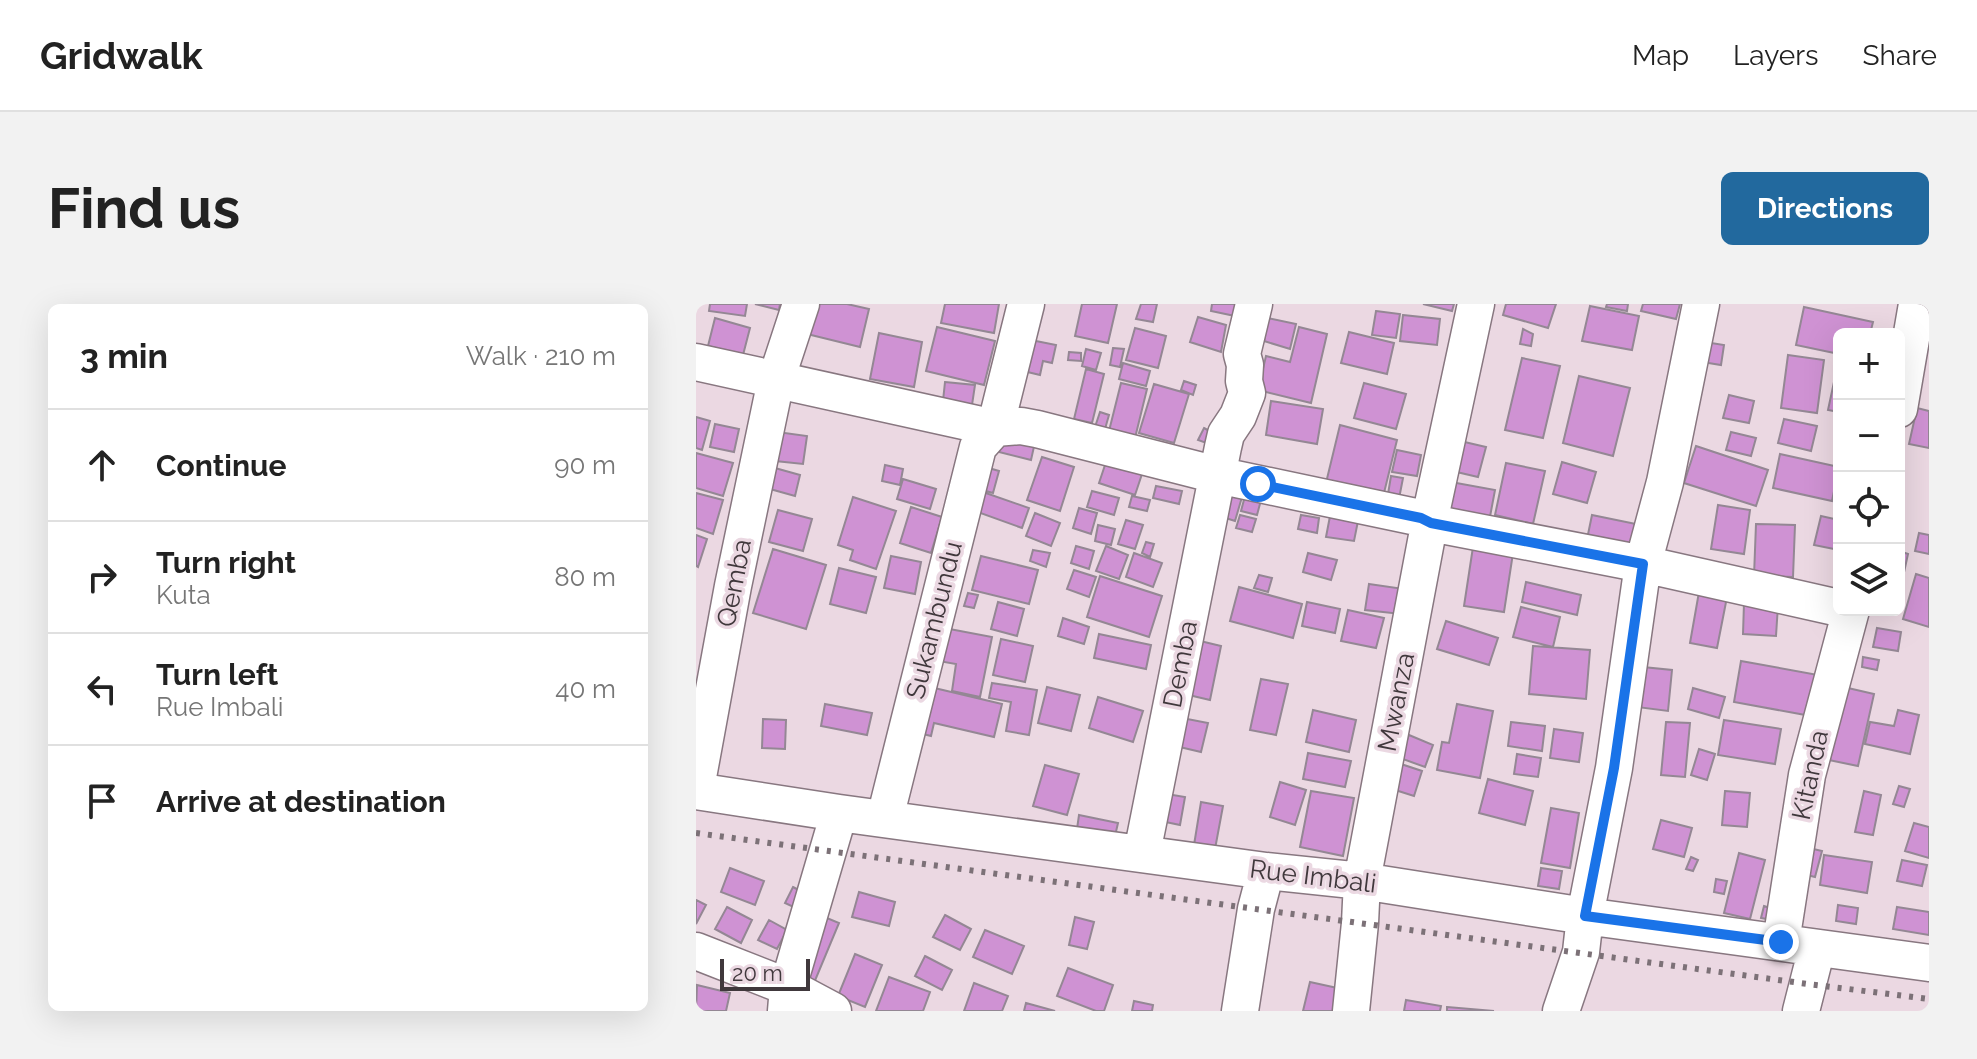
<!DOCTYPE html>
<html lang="en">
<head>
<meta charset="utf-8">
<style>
	:root { --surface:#fff; --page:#f2f2f2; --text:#222; --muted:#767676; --line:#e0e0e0; --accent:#22699e }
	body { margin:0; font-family:Raleway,sans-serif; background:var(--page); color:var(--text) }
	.controls { position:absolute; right:24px; top:24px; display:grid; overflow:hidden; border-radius:12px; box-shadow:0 8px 32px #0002 }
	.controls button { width:72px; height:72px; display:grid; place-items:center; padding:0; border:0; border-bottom:2px solid var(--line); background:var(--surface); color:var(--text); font:40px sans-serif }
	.scale { position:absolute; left:24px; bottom:20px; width:90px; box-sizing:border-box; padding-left:8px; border:4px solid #40383c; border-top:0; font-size:22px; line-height:28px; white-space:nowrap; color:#40383c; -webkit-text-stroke:6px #ebd8e2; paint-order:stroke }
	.stop { position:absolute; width:24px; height:24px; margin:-18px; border:6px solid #1a73e8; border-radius:50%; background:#fff }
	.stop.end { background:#1a73e8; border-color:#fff; box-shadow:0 2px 8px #0008 }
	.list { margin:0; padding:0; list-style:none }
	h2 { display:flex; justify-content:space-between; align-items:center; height:104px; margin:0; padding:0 32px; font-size:34px }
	h2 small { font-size:26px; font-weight:400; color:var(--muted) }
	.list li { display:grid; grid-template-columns:52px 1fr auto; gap:24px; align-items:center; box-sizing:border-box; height:112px; padding:0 32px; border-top:2px solid var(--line) }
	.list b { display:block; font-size:30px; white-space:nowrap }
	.list p { margin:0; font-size:26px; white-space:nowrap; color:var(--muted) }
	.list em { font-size:26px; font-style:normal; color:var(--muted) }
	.icon { flex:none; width:44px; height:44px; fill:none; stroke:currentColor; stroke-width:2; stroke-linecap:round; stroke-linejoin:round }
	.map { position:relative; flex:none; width:1233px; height:707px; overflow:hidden; border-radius:12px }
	header { display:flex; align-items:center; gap:48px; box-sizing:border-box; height:112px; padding:0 40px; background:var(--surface); border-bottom:2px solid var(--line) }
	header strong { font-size:38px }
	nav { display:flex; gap:44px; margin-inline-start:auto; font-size:28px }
	.intro { display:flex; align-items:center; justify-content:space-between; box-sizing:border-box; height:192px; padding:0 48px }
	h1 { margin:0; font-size:56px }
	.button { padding:20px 36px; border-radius:12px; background:var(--accent); color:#fff; font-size:28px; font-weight:700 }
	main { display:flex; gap:48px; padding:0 48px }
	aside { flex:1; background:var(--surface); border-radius:12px; box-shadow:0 8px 32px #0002 }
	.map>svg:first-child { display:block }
</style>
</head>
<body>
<header>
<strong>Gridwalk</strong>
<nav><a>Map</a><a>Layers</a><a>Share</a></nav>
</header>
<div class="intro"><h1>Find us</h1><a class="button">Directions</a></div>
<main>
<aside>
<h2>3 min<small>Walk · 210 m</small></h2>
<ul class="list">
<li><svg class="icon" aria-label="ahead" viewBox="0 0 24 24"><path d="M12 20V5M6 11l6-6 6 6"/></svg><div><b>Continue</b></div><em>90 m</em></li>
<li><svg class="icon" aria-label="right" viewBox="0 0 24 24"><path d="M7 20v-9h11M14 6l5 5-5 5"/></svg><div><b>Turn right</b><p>Kuta</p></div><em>80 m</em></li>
<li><svg class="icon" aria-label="left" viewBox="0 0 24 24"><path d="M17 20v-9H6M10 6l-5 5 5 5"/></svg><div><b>Turn left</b><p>Rue Imbali</p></div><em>40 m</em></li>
<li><svg class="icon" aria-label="arrive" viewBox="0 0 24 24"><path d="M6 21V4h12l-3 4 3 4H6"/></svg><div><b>Arrive at destination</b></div></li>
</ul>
</aside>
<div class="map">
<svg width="1233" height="707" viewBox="0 0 1233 707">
	<rect width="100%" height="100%" fill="#ebd8e2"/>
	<path fill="#cf92d3" stroke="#948794" stroke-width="2" d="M14,0H51L49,12L13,7Z
		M59,0H84L83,6Z
		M118,0H151L173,5L164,43L111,30Z
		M249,0H303L298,29L245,19Z
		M386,0H421L412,39L379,32Z
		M445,0H461L457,18L440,15Z
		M516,0H542L539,12L515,7Z
		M727,0H758L756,7Z
		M810,0H860L852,24L807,11Z
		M911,0H932L931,7L910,3Z
		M947,0H984L980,15L945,7Z
		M894,2L943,12L936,46L886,37Z
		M1108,3L1177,18L1174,30H1143V50L1100,41Z
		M680,7L704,10L700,34L676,31Z
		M707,11L744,15L741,41L704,37Z
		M502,13L530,21L525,48L494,38Z
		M19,14L54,24L47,51L12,42Z
		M572,14L600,20L594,45L568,37Z
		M241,23L299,37L288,81L230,67Z
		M603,23L631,30L615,99L562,86L570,52L594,58Z
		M439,24L470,32L462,64L430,56Z
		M827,25L837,30L835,42L824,40Z
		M653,28L698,39L691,70L645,59Z
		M183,29L226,38L218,83L174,75Z
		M330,35L360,41L356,59L347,57L344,71L323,66Z
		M1009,38L1028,41L1025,61L1006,58Z
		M417,44L428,45L424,63L414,61Z
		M390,45L405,49L400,66L386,62Z
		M373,48L385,49V57L372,56Z
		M1092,51L1128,56L1121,109L1085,104Z
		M826,54L864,62L847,134L809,126Z
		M427,59L454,67L450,82L423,75Z
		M1141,64H1143V108L1132,106Z
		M390,65L408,70L396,119L378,115Z
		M883,72L934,84L917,152L867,139Z
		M488,77L500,81L497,91L485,86Z
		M249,78L279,81L276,101L247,97Z
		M425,79L451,85L438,138L412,131Z
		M668,79L710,90L700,125L658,114Z
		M458,80L493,90L478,139L443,129Z
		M1033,91L1058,97L1053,119L1027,114Z
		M575,97L627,105L621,140L570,131Z
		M1221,104L1233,107V144L1213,140Z
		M404,108L413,111L407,132L397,129Z
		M0,113L14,117L6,146L0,144Z
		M1088,115L1121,122L1115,147L1082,139Z
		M19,120L43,125L38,148L14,143Z
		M644,121L701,136L686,197L629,183Z
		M508,124L519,130L516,141L502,136Z
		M74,127L111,132L107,160L70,156Z
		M299,128L339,138L335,156L295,146Z
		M1035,128L1060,134L1055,152L1030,146Z
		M760,136L790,143L782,173L752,166Z
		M1000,142L1072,166L1060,202L988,179Z
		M701,146L725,151L721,172L696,168Z
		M0,149L37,159L27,192L0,184Z
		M1084,150L1143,163L1136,197L1077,184Z
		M412,152L448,164L439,191L403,179Z
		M346,153L378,163L364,207L331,196Z
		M866,158L900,168L891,199L857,190Z
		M810,159L849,167L837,220L799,211Z
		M189,161L207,165L204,181L186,177Z
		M286,162L303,167L297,189L279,184Z
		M79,164L104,171L99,192L74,185Z
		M695,172L707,174L701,205L690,202Z
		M207,175L240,185L234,205L201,195Z
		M744,176L799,186L793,218L738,207Z
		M460,182L486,187L483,200L457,194Z
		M284,187L333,204L326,224L276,206Z
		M396,187L423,194L418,211L391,203Z
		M524,187L546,193L539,217L517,210Z
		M0,189L27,196L17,230L0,224Z
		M436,192L454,196L451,207L433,203Z
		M549,192L565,196L561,211L545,207Z
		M157,193L200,207L180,265L154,256L157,246L142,241Z
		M1022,201L1054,206L1048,250L1015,245Z
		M215,203L246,213L235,249L204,239Z
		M383,204L401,209L395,230L377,224Z
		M82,206L116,215L107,247L73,238Z
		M635,207L663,212L658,237L630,233Z
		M339,209L364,219L355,242L330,232Z
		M544,211L560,215L556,228L540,224Z
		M605,211L623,214L621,229L602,225Z
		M896,211L940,220L934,253L889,245Z
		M1125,212L1143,216V246L1118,241Z
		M430,216L447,221L439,245L422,240Z
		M1060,220L1099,221L1097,273L1058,272Z
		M402,221L419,225L415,241L399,237Z
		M1223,229L1233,231V250L1219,247Z
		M0,231L11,235L2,263L0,262Z
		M450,238L458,240L454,253L446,249Z
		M380,242L398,247L393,265L375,259Z
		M410,242L432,251L423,275L400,267Z
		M777,243L817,249L808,308L768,302Z
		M77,245L130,261L110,325L57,309Z
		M337,246L354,249L350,263L334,257Z
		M1203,247L1212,250L1207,273L1203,272Z
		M438,249L466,259L457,283L430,273Z
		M612,249L641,256L635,276L607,268Z
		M195,252L225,258L219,290L188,284Z
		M285,252L342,266L333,300L276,286Z
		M143,264L180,273L170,309L134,300Z
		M378,266L400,273L393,293L371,285Z
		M1220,270L1233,274V323L1207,315Z
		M563,271L576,274L572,288L558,284Z
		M404,272L466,292L453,333L391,313Z
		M830,278L885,291L881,311L826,298Z
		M673,280L708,285L705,310L669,306Z
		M543,283L606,300L597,334L534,317Z
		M1003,288L1031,293L1021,344L994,339Z
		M272,289L282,291L278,304L268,302Z
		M302,298L328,305L321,332L295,325Z
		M611,298L644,305L639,329L606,322Z
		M1048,299L1082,301L1080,332L1047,330Z
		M825,303L864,313L857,343L817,333Z
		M652,306L688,314L680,344L645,337Z
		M367,314L393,323L388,340L362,332Z
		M750,317L802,334L793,361L741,345Z
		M243,323L296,333L284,393L256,387L260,360L237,356Z
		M1181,324L1205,328L1202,347L1177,343Z
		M403,330L455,341L450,365L398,354Z
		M305,335L337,342L329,378L297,371Z
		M496,335L525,342L514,396L484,389Z
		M837,342L894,346L890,395L833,390Z
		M1167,353L1183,356L1181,366L1166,363Z
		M1045,357L1122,371L1115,412L1038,398Z
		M937,362L976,366L972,407L933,402Z
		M565,375L592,380L580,431L554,426Z
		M296,379L341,386L333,431L310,427L315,398L293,394Z
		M1139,381L1178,390L1162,462L1123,454Z
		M230,382L306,400L298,433L238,419L235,432L219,428Z
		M351,383L384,391L375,427L342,419Z
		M997,384L1029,393L1023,414L992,405Z
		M402,393L447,407L437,438L393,424Z
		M129,400L176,409L171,431L125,422Z
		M761,400L797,407L784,474L741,466L746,438L753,439Z
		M617,406L660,416L653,448L610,438Z
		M1202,406L1223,411L1214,450L1169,440L1174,418L1198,422Z
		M481,413L512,419L505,448L475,441Z
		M67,415L90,416L89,445L66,444Z
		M1028,416L1085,425L1079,460L1022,451Z
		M815,418L849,422L846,447L812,442Z
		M970,418L994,419L989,473L965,471Z
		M858,425L887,429L883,458L854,454Z
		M713,431L737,441L729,463L704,454Z
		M1003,445L1019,450L1011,476L995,471Z
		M612,449L655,457L649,483L607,475Z
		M821,450L845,454L842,473L818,470Z
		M702,459L726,467L718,492L693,484Z
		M349,461L383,470L371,511L337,502Z
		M792,475L837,487L829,521L783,509Z
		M584,478L610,486L599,521L574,513Z
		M1203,482L1214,485L1208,503L1197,500Z
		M615,487L658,494L647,552L604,543Z
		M1029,487L1054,489L1051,523L1026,521Z
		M1168,487L1185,491L1177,531L1159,528Z
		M465,489L489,493L484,521L460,516Z
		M505,498L527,502L519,545L498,541Z
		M855,504L883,509L874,564L845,559Z
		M383,511L422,519L419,532L381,525Z
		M965,516L996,524L988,553L957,545Z
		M1218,519L1233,523V554L1209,547Z
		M1113,544L1126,547L1119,573L1107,570Z
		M1043,549L1069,556L1054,615L1028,609Z
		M1128,551L1176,558L1171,589L1124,581Z
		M995,553L1002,556L997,567L990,565Z
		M1206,556L1231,561L1226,582L1201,577Z
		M34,564L68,577L59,601L25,588Z
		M845,564L866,567L863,585L842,582Z
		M1020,575L1031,577L1028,590L1018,588Z
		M97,583L112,591L104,606L89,599Z
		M163,588L199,598L193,622L156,613Z
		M0,596L10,601L0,620Z
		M1142,601L1162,604L1160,620L1140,617Z
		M1068,602L1074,604L1071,615L1065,614Z
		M31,603L56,616L45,639L19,625Z
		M1201,603L1233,608V631L1197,625Z
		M249,611L275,625L264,646L237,633Z
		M126,612L143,619L118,679L101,673Z
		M379,613L398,618L391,645L373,641Z
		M73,616L91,626L81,645L62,636Z
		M289,626L328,642L316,670L277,653Z
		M159,650L186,661L169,703L142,692Z
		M229,652L256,666L246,686L219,672Z
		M372,664L417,681L408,707H400L361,692Z
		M193,673L234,688L227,707H180Z
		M614,678L646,685L641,707H607Z
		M278,679L312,692L306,707H268Z
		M1,681L34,689L30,707H0Z
		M710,696L745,702L744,707H708Z
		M438,697L457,701L456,707H436Z
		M330,699L359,707H328Z
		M751,703L798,707H751Z"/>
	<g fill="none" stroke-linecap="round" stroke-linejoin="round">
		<defs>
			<path id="minor" d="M0,58L299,124L325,122L341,125L521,171L725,214L735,219L947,260L1143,304
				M1203,105L1221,0
				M0,484L37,282L80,76L105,0
				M0,487L143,509L570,567L666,577L889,612L1233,659
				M189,514L282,143L299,124L330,0
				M446,549L527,143L530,130L542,112L551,89L548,77L549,61L546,50L558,0
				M1085,638L1111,471L1155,306
				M0,647L92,683L137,707
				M90,707L92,683L143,509
				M544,707L560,605L570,567
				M655,707L664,619L666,577L737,200L780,0
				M865,707L885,648L889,612L918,464L947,260L969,178L1005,0
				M1105,707L1121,644"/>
		</defs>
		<use href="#minor" stroke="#887780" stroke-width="39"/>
		<use href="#minor" stroke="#fff" stroke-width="36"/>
		<path stroke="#7c7177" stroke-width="6" stroke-dasharray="4 8" stroke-linecap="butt" d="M0,529L1112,680L1233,695"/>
	</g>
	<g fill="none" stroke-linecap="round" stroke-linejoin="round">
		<path stroke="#1a73e8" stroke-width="10" d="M562,180L725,214L735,219L947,260L918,464L889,612L1085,638"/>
	</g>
	<g text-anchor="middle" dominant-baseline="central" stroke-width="7" stroke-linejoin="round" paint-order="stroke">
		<g font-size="26" fill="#40383c" stroke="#ebd8e2">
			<text transform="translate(38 279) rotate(-79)">Qemba</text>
			<text transform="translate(238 316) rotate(-76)">Sukambundu</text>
			<text transform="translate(484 360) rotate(-79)">Demba</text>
			<text transform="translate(700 398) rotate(-79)">Mwanza</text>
			<text transform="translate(1114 471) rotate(-78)">Kitanda</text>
			<text transform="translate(617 572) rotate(7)">Rue Imbali</text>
		</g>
	</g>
</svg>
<div class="controls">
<button>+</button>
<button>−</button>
<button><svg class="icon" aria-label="locate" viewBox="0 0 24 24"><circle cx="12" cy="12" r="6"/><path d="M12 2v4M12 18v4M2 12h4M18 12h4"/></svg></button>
<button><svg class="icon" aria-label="layers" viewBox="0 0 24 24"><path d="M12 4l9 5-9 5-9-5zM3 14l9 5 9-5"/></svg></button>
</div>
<div class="scale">20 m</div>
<div class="stop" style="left:562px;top:180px"></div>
<div class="stop end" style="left:1085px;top:638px"></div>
</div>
</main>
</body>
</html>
